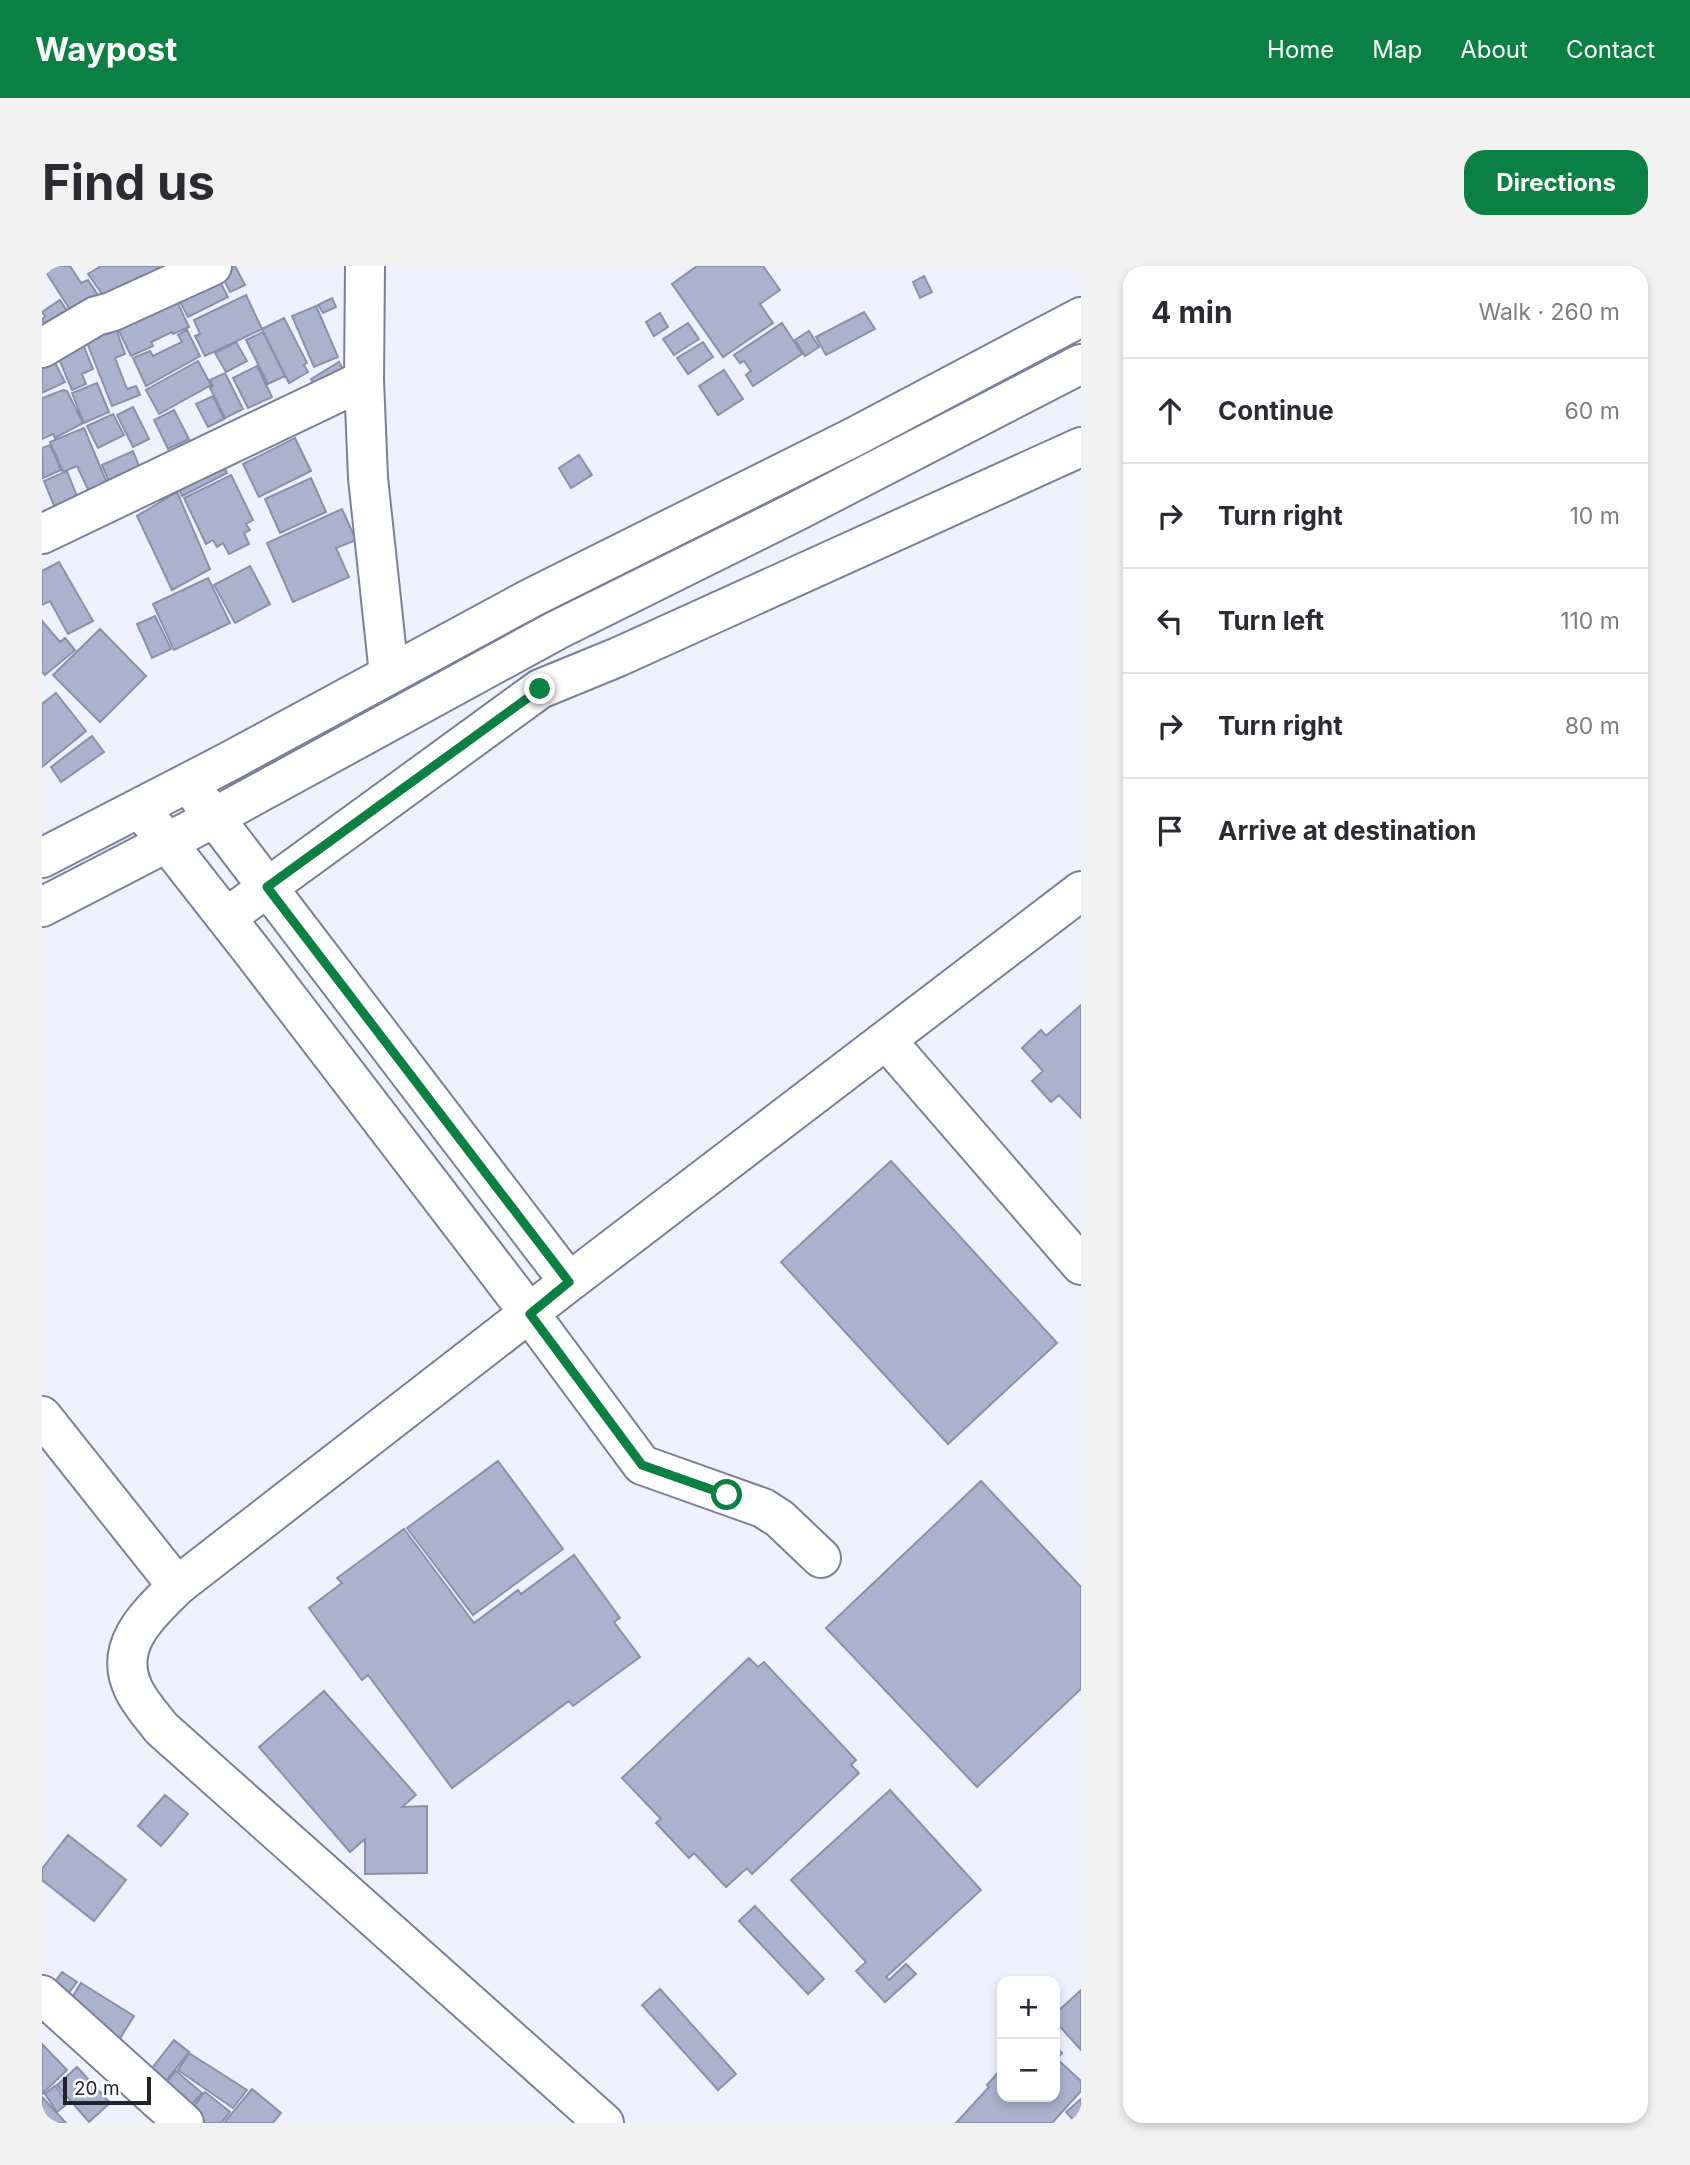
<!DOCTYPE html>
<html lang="en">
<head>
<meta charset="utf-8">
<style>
	:root { --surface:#fff; --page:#f2f2f3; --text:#2b2b33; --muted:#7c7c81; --line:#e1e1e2; --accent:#0b8043 }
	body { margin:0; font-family:Inter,sans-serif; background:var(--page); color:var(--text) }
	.controls { position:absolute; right:21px; bottom:21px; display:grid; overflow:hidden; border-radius:14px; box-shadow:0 4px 10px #0003 }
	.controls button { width:63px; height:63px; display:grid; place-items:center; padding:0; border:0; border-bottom:2px solid var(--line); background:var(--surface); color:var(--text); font:35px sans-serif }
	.scale { position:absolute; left:21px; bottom:18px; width:88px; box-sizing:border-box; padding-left:7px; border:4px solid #20222d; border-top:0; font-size:19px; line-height:24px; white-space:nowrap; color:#20222d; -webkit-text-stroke:5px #fff; paint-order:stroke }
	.stop { position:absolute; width:21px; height:21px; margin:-16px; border:5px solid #0b8043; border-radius:50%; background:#fff }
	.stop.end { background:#0b8043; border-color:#fff; box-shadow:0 2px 7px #0008 }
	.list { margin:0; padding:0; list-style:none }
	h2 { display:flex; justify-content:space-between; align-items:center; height:91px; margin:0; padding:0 28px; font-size:30px }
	h2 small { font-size:23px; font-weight:400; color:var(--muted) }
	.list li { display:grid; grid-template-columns:46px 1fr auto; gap:21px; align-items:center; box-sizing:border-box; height:105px; padding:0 28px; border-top:2px solid var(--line) }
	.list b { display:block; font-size:26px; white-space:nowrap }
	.list em { font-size:23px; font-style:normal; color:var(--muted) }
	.icon { flex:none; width:38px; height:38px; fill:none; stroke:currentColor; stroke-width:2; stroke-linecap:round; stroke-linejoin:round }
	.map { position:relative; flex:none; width:1039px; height:1857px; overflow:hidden; border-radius:21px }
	header { display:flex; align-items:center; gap:42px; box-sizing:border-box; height:98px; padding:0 35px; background:var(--accent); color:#fff }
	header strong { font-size:33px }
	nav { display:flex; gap:38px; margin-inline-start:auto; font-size:24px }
	.intro { display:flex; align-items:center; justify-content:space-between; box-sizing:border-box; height:168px; padding:0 42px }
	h1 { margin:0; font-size:49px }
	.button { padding:18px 32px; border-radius:21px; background:var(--accent); color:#fff; font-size:24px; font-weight:700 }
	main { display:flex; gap:42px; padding:0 42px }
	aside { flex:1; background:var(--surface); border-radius:21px; box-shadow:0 4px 10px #0003 }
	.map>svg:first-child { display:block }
</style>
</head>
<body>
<header>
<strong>Waypost</strong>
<nav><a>Home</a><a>Map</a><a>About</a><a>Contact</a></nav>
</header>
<div class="intro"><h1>Find us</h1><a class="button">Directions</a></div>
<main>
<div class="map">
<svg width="1039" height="1857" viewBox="0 0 1039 1857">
	<rect width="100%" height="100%" fill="#eff2fe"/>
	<path fill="#abb2ce" stroke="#8a90ab" stroke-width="2" d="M0,0H28L39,17L46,14L60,35L34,53Z
		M59,0H116L118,3L65,35L46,8Z
		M190,0H193L203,19L188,26L178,6Z
		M655,0H721L738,24L718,38L731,57L681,91L630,18Z
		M174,8L186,31L146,51L134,28Z
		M882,10L890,26L878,32L871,16Z
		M204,29L220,63L163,90L153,70L158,68L152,54Z
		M133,31L147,61L131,68L130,66L109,76L111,80L89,90L74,59Z
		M290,32L294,41L281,47L276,39Z
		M18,34L31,54L10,68L0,54L3,50L0,46Z
		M274,40L296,91L272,101L250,50Z
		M822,46L833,63L784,89L774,71Z
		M618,47L626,61L612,70L604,56Z
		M242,52L265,97L262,99L266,106L247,117L220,63Z
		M646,57L657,73L632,89L621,73Z
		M740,57L760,88L711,120L704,109L709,105L702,95L698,97L692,89Z
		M74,63L83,88L73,92L85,123L94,120L98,129L70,140L44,74Z
		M145,64L158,90L104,120L91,92L108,85L111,90L140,76L136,69Z
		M767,65L777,81L763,90L753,74Z
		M221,66L243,110L226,118L204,74Z
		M194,76L205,95L184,106L173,87Z
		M661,76L671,91L646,108L635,92Z
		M41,78L51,103L40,108L44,118L30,124L15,88Z
		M12,95L23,116L0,127V101Z
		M156,95L169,119L117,148L104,124Z
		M297,96L303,107L275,123L269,113Z
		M215,100L230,131L206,142L191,112Z
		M682,104L701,133L676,149L657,120Z
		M183,107L201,143L183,152L168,122L171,120L168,114Z
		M55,117L67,146L42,157L30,127Z
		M21,124L25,125L41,157L13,172L11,168L0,173V132Z
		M171,130L182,153L166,161L154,138Z
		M91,141L107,173L91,181L75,149Z
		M132,144L147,173L126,183L112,154Z
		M71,148L82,169L56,182L45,160Z
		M42,162L67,222L49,230L35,200L21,206L8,176Z
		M253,172L269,205L217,231L201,198Z
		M8,179L19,204L1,212L0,182Z
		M91,185L99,205L68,218L60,199Z
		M537,189L550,209L529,222L517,202Z
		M181,198L185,207L140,230L136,220Z
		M25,205L36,233L13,242L2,215Z
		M189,209L211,254L204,258L208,264L202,267L207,278L187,288L181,277L175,281L171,274L164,278L142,232Z
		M269,212L284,246L238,267L223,233Z
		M135,226L168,303L130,324L95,250Z
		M300,243L314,274L294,282L307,311L251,336L225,277Z
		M17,296L51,355L26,368L8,335L0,339V305Z
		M208,300L228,338L193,357L172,319Z
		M166,312L188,357L132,384L111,338Z
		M113,350L129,383L110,392L95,358Z
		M0,355L18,376L23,372L33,384L3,409L0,406Z
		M58,363L104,410L58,456L11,409Z
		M14,427L44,465L0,501V438Z
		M50,470L62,486L19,516L9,501Z
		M1039,739V852L1017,829L1009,836L990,815L1001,805L980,782L999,764L1004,770Z
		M849,895L1015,1077L906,1178L739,996Z
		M456,1195L521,1283L431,1349L365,1262Z
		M939,1215L1039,1321V1423L935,1521L784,1362Z
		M362,1263L432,1357L476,1324L479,1328L532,1289L578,1352L572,1356L598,1391L531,1440L527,1435L410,1522L326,1409L320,1414L267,1342L300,1317L295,1312Z
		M707,1392L716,1401L722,1396L814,1494L809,1499L817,1507L710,1608L705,1602L684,1621L652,1587L647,1592L614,1557L619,1553L580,1512Z
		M282,1425L374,1529L360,1541L385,1540V1607L323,1608V1573L308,1586L217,1481Z
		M848,1524L939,1624L844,1711L847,1714L864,1698L874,1708L843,1736L814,1705L824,1696L749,1614Z
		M123,1529L146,1548L119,1580L96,1560Z
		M26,1569L84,1614L52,1655L0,1614V1603Z
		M713,1640L782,1713L766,1728L697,1655Z
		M20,1706L35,1716L17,1740L3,1730Z
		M39,1717L92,1750L77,1774L26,1738Z
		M618,1723L694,1808L676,1824L600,1739Z
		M1039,1724V1784L1013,1755V1748Z
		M132,1774L147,1786L111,1831L95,1791L110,1802Z
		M0,1778L25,1804L0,1828Z
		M1013,1780L1020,1787L1015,1793L1039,1815V1825L1010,1857H914L947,1821L945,1819L960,1802V1831H1013Z
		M147,1787L205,1824L191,1842L136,1804Z
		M35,1801L68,1837L47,1856L15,1819Z
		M134,1805L160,1827L140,1850L114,1828Z
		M13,1820L26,1837L15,1846L3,1828Z
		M210,1823L239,1847L231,1857H182Z
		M163,1826L188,1846L179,1857H145L141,1854Z
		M0,1831L24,1857H0Z
		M1039,1833V1857H1034L1024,1846Z"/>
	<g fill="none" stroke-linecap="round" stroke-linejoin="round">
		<defs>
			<path id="minor" d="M323,0L322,114L326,212L347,408
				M0,82L54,50L69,46L170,0
				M0,268L322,114
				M146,517L527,1016
				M98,542L210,685L488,1048L600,1199L721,1242L738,1253L779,1292
				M185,651L498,423L576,391L1039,181
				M844,774L1039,999
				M0,1150L135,1320
				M0,1729L142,1857
				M562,1857L119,1462C110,1450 97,1436 91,1422C71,1379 107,1348 135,1320L527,1016L1039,625"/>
			<path id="highway" d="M0,592L186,496L489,332L812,171L1039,51
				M0,641L149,564L515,364L751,247L1039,98"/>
		</defs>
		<use href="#minor" stroke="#7a809a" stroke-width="42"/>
		<use href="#highway" stroke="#7a809a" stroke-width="42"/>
		<use href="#minor" stroke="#fff" stroke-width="38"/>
		<use href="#highway" stroke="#fff" stroke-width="38"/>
	</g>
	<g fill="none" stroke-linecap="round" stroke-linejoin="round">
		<path stroke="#0b8043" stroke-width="9" d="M498,423L225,621L527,1016L488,1048L600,1199L685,1229"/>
	</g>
</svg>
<div class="controls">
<button>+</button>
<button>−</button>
</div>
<div class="scale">20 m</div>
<div class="stop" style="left:685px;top:1229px"></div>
<div class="stop end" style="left:498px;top:423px"></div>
</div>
<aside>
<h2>4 min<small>Walk · 260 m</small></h2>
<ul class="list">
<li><svg class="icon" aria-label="ahead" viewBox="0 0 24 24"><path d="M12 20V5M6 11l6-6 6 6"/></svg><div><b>Continue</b></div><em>60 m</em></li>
<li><svg class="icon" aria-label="right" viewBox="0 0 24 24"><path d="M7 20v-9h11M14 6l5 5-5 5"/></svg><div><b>Turn right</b></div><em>10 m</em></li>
<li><svg class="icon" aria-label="left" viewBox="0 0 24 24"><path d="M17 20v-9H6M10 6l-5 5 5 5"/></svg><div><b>Turn left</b></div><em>110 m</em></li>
<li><svg class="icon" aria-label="right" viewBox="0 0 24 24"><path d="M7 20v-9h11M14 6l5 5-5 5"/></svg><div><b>Turn right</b></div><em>80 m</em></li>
<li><svg class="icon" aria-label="arrive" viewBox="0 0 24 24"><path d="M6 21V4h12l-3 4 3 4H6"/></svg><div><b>Arrive at destination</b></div></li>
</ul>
</aside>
</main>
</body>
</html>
